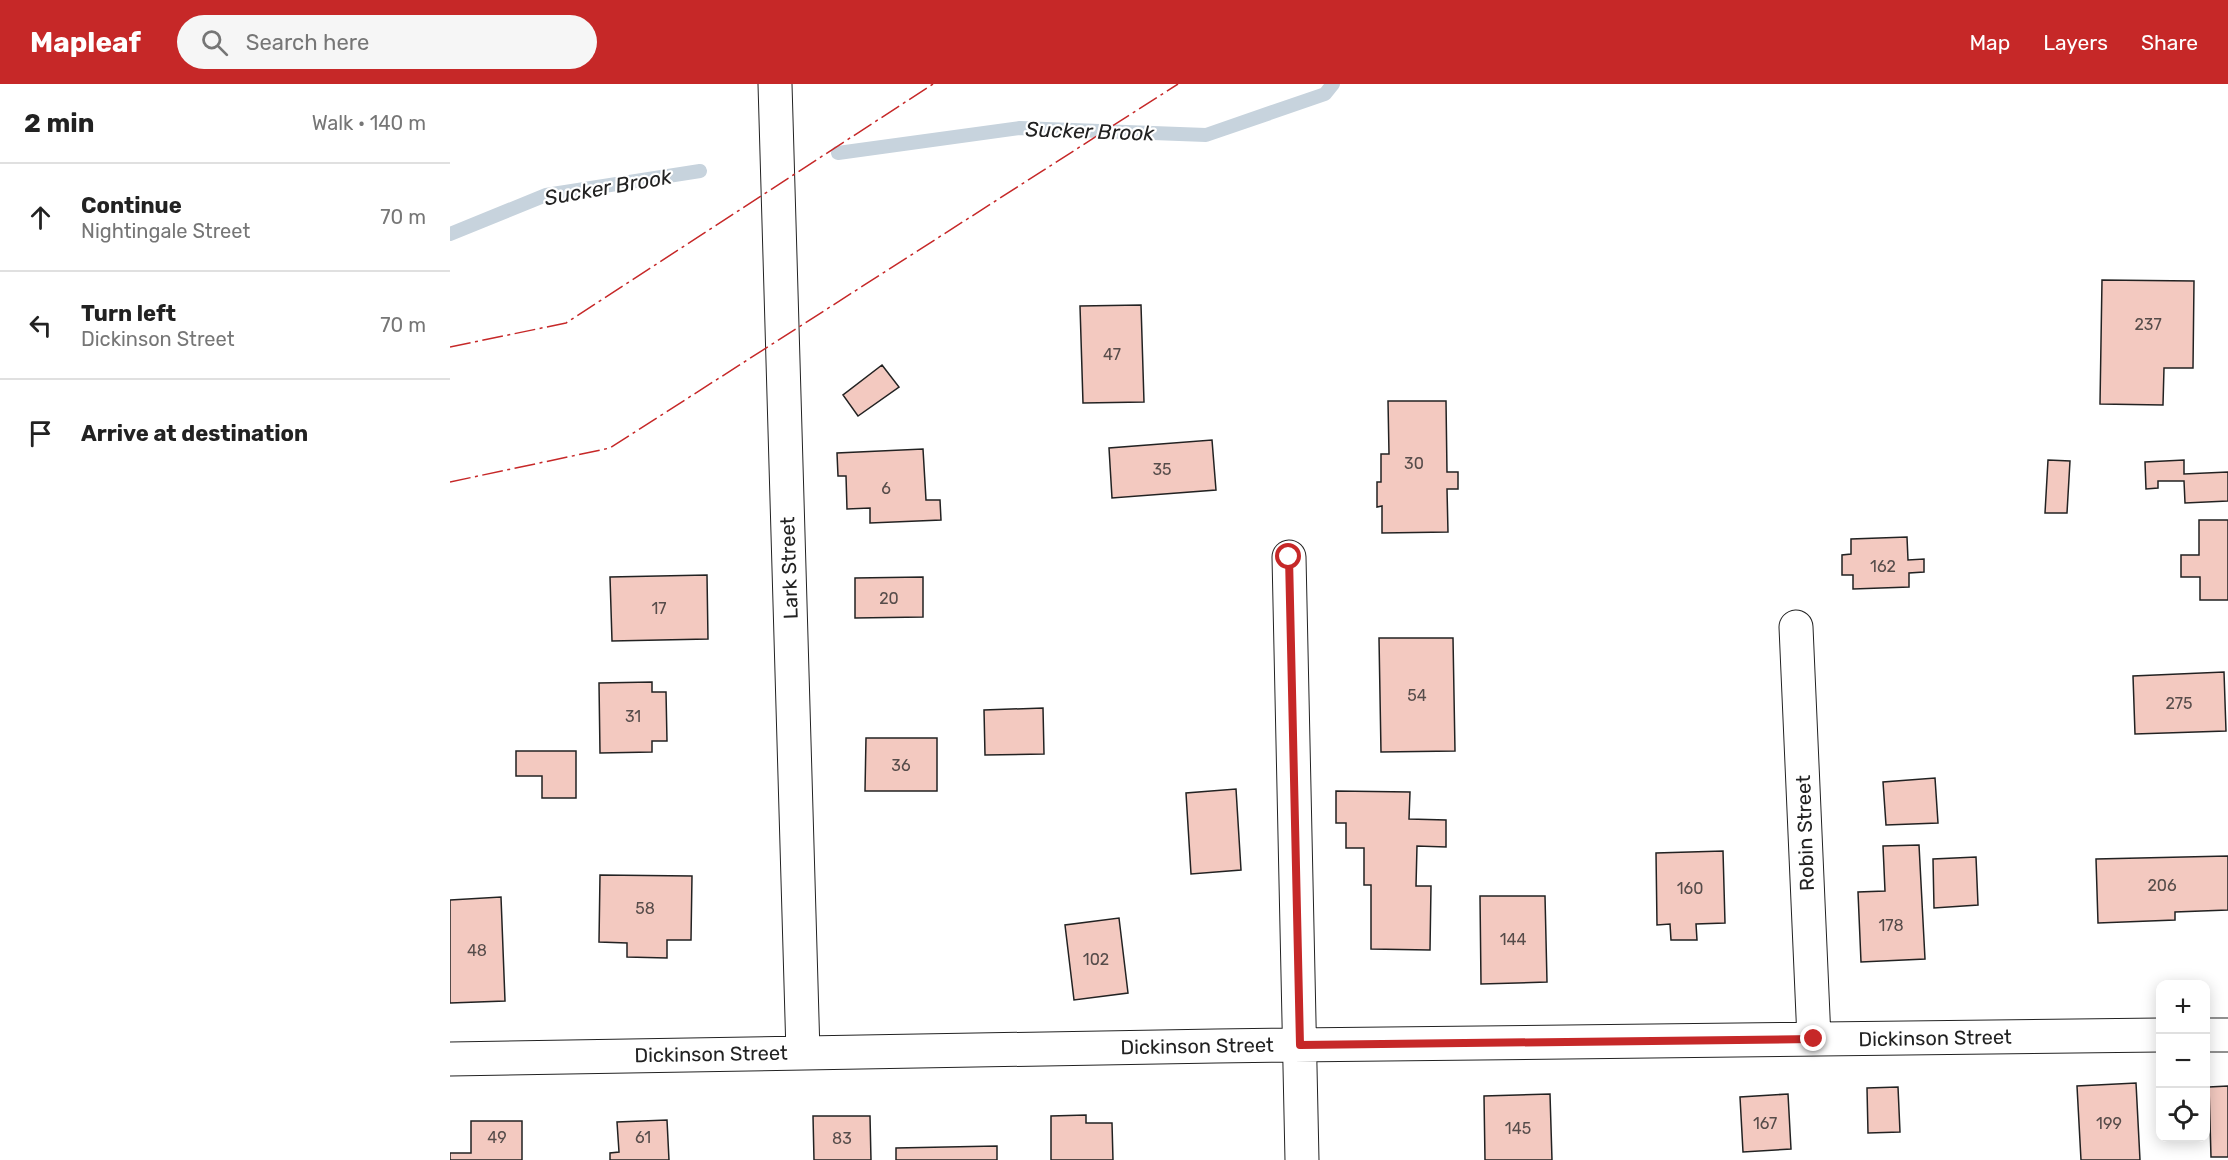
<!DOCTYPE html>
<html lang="en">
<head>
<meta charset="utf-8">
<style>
	:root { --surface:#fff; --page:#f6f6f6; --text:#222; --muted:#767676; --line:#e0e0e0; --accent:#c62828 }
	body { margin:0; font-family:Rubik,sans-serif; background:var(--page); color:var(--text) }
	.controls { position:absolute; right:18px; bottom:18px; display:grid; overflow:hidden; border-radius:12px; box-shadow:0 3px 15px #0003 }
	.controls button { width:54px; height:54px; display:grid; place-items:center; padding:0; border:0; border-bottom:2px solid var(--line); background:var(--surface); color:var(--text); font:30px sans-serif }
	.stop { position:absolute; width:18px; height:18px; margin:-14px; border:4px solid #c62828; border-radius:50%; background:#fff }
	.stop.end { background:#c62828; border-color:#fff; box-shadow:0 2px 6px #0008 }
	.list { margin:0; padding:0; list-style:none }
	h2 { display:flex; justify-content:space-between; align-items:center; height:78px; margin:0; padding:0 24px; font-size:26px }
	h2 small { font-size:20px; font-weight:400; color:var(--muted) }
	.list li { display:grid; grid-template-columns:39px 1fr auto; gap:18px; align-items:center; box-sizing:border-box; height:108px; padding:0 24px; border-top:2px solid var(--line) }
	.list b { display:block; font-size:22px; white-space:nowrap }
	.list p { margin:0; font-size:20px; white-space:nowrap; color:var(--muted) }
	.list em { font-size:20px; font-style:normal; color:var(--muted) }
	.icon { flex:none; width:33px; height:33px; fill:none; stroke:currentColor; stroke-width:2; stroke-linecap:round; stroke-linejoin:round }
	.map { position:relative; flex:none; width:1778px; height:1076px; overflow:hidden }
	header { display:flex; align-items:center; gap:36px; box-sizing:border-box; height:84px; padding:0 30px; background:var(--accent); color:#fff }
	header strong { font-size:28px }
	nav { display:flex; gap:33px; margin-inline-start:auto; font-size:21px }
	.search { width:420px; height:54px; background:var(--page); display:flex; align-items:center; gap:15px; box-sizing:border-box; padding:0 21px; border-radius:33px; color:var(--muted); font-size:22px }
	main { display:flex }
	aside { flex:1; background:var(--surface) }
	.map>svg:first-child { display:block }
</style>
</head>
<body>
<header>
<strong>Mapleaf</strong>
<div class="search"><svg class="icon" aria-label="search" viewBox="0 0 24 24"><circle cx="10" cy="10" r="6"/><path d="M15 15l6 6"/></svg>Search here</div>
<nav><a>Map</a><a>Layers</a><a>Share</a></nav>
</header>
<main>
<aside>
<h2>2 min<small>Walk · 140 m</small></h2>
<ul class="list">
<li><svg class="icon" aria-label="ahead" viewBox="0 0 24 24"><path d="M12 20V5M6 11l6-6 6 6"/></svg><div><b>Continue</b><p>Nightingale Street</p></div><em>70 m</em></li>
<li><svg class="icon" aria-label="left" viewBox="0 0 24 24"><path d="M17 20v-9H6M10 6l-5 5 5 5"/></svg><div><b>Turn left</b><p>Dickinson Street</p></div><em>70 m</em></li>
<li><svg class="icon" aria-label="arrive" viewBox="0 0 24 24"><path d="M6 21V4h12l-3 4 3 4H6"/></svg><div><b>Arrive at destination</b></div></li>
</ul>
</aside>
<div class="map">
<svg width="1778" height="1076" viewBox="0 0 1778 1076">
	<rect width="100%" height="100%" fill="#fff"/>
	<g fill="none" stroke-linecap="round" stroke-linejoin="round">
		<path stroke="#c7d3dd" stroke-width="14" d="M388,69L570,44L756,51L875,10L883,0
			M0,150L96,111L250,87"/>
	</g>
	<path fill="#f3c9c0" stroke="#222" stroke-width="1.5" d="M1652,196L1744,197L1743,284H1714L1713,321L1650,320Z
		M691,221L694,318L633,319L630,222Z
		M432,281L449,303L408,332L393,311Z
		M938,317H996L997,388H1008V405H997L998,448L932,449V422L927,423V398H931V370H939Z
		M762,356L766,406L662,414L659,364Z
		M473,365L476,416H490L491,436L420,439V424L397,425L396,392H388L387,369Z
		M1598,376L1620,377L1617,429H1595Z
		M1734,376V390L1778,388V417L1735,419L1734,397H1708V404L1696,405L1695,378Z
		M1749,436H1778V516H1750V493H1731V471H1749Z
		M1457,453L1458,476L1474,475V488L1459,489V503L1403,505V491H1392V471L1401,470V455Z
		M257,491L258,555L162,557L160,493Z
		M473,493V533L405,534V494Z
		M929,554H1003L1005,667L931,668Z
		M1774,588L1776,647L1685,650L1683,592Z
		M202,598V608H216L217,657H202V668L150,669L149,599Z
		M593,624L594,670L535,671L534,626Z
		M416,654H487V707H415Z
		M66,667H126V714H92V692H66Z
		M1485,694L1488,739L1436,741L1433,698Z
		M786,705L791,786L741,790L736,709Z
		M886,707L960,708L959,735L996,736V763L967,762L966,802H981L980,866L921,865V801H914V764H896V739H886Z
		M1469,761L1475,875L1411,878L1408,808L1435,807L1433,762Z
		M1273,767L1275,839L1246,840L1247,856H1221L1220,840L1207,841L1206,769Z
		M1778,772V826L1725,828V836L1648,839L1646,775Z
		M1526,773L1528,821L1484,824L1483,775Z
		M150,791L242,792L241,856H217V874L177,873V859L149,858Z
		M1030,812H1095L1097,898L1031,900Z
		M51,813L55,917L0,919V816Z
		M669,834L678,909L624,916L615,841Z
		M1686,999L1690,1076H1631L1627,1002Z
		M1778,1002V1073H1761L1759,1003Z
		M1448,1003L1450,1048L1418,1049L1417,1004Z
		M1100,1010L1102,1076H1035L1034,1012Z
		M1338,1010L1341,1065L1293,1068L1290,1013Z
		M636,1031V1039H662L663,1076H601V1032Z
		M363,1032H420L421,1076H364Z
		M217,1036L219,1076H160V1069L169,1068L167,1038Z
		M21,1037H72V1076H0V1069H21Z
		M547,1062V1076H446V1064Z"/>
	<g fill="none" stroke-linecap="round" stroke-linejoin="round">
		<defs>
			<path id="minor" d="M325,0L353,969
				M839,473L852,1076
				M1346,543L1364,955
				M1756,951H1778
				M0,975L766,962L1710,951"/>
		</defs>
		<use href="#minor" stroke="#222" stroke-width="35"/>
		<use href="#minor" stroke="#fff" stroke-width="33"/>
		<path stroke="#c62828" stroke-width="1.5" stroke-dasharray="21 4.5 3 4.5" stroke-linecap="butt" d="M0,263L116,239L483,0
			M0,398L160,364L728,0"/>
	</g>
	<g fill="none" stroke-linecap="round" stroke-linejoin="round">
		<path stroke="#c62828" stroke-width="8" d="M839,473L850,961L1364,955"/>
	</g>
	<g text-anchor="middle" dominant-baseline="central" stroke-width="4.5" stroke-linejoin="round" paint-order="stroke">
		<g font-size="16" fill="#564c4a">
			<text x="1698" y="240">237</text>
			<text x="662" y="270">47</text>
			<text x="964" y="379">30</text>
			<text x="712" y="385">35</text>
			<text x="436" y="404">6</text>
			<text x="1433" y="482">162</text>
			<text x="439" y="514">20</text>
			<text x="209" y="524">17</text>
			<text x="967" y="611">54</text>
			<text x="1729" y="619">275</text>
			<text x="183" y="632">31</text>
			<text x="451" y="681">36</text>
			<text x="1712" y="801">206</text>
			<text x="1240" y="804">160</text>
			<text x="195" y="824">58</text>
			<text x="1441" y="841">178</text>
			<text x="1063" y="855">144</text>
			<text x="27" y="866">48</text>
			<text x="646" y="875">102</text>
			<text x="1315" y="1039">167</text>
			<text x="1659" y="1039">199</text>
			<text x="1068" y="1044">145</text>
			<text x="47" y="1053">49</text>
			<text x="193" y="1053">61</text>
			<text x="392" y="1054">83</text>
		</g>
		<g font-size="20" fill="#222" stroke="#fff">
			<text transform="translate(339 484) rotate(-92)">Lark Street</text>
			<text transform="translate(1355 749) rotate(-92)">Robin Street</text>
			<text transform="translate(1485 954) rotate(-1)">Dickinson Street</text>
			<text transform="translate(747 962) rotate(-1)">Dickinson Street</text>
			<text transform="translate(261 970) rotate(-1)">Dickinson Street</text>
		</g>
		<g font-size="21" font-style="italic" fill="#222" stroke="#fff">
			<text transform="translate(640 47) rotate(2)">Sucker Brook</text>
			<text transform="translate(158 103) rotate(-10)">Sucker Brook</text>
		</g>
	</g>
</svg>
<div class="controls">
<button>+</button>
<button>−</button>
<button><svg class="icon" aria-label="locate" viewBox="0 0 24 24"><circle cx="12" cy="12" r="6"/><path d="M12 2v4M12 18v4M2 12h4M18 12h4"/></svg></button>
</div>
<div class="stop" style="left:839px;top:473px"></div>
<div class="stop end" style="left:1364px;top:955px"></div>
</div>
</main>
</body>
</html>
